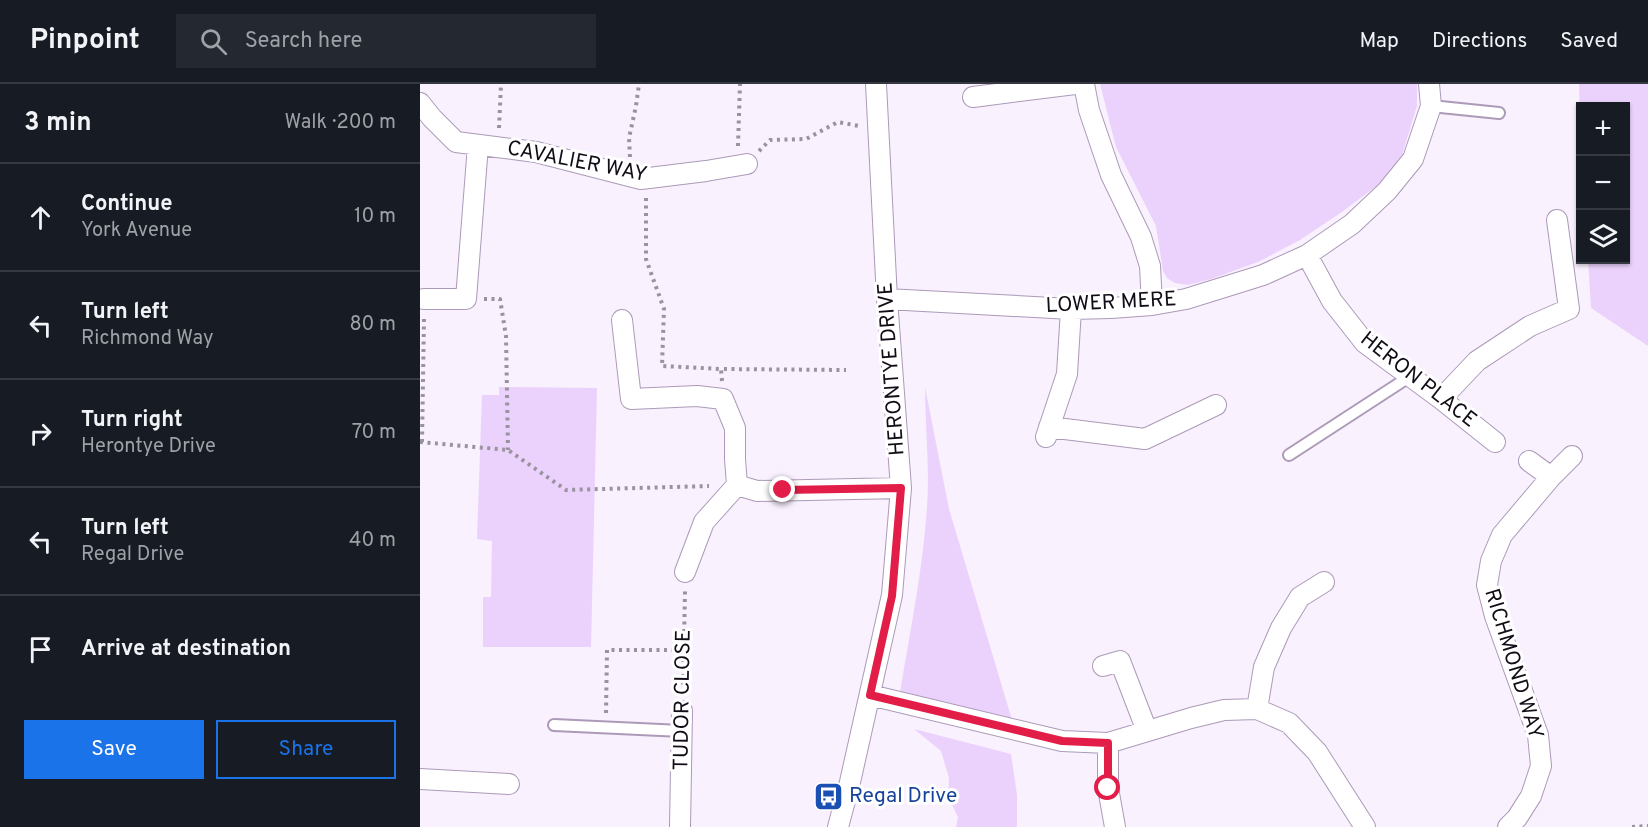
<!DOCTYPE html>
<html lang="en">
<head>
<meta charset="utf-8">
<style>
	:root { --surface:#171b24; --page:#242831; --text:#f1f3f6; --muted:#9ea1a6; --line:#363941; --accent:#1a73e8 }
	body { margin:0; font-family:Overpass,sans-serif; background:var(--page); color:var(--text) }
	.controls { position:absolute; right:18px; top:18px; display:grid; overflow:hidden; border-radius:0px; box-shadow:0 2px 4px #0004 }
	.controls button { width:54px; height:54px; display:grid; place-items:center; padding:0; border:0; border-bottom:2px solid var(--line); background:var(--surface); color:var(--text); font:30px sans-serif }
	.stop { position:absolute; width:18px; height:18px; margin:-14px; border:4px solid #e11d48; border-radius:50%; background:#fff }
	.stop.end { background:#e11d48; border-color:#fff; box-shadow:0 2px 6px #0008 }
	.list { margin:0; padding:0; list-style:none }
	h2 { display:flex; justify-content:space-between; align-items:center; height:78px; margin:0; padding:0 24px; font-size:26px }
	h2 small { font-size:20px; font-weight:400; color:var(--muted) }
	.list li { display:grid; grid-template-columns:39px 1fr auto; gap:18px; align-items:center; box-sizing:border-box; height:108px; padding:0 24px; border-top:2px solid var(--line) }
	.list b { display:block; font-size:22px; white-space:nowrap }
	.list p { margin:0; font-size:20px; white-space:nowrap; color:var(--muted) }
	.list em { font-size:20px; font-style:normal; color:var(--muted) }
	.actions { display:flex; gap:12px; padding:18px 24px }
	.actions a { flex:1; padding:14px 0; border:2px solid var(--accent); border-radius:0px; text-align:center; font-size:21px; color:var(--accent) }
	.actions .main { background:var(--accent); color:#fff }
	.icon { flex:none; width:33px; height:33px; fill:none; stroke:currentColor; stroke-width:2; stroke-linecap:round; stroke-linejoin:round }
	.map { position:relative; flex:none; width:1228px; height:743px; overflow:hidden }
	header { display:flex; align-items:center; gap:36px; box-sizing:border-box; height:84px; padding:0 30px; background:var(--surface); border-bottom:2px solid var(--line) }
	header strong { font-size:28px }
	nav { display:flex; gap:33px; margin-inline-start:auto; font-size:21px }
	.search { width:420px; height:54px; background:var(--page); display:flex; align-items:center; gap:15px; box-sizing:border-box; padding:0 21px; border-radius:0px; color:var(--muted); font-size:22px }
	main { display:flex }
	aside { flex:1; background:var(--surface) }
	.map>svg:first-child { display:block }
</style>
</head>
<body>
<header>
<strong>Pinpoint</strong>
<div class="search"><svg class="icon" aria-label="search" viewBox="0 0 24 24"><circle cx="10" cy="10" r="6"/><path d="M15 15l6 6"/></svg>Search here</div>
<nav><a>Map</a><a>Directions</a><a>Saved</a></nav>
</header>
<main>
<aside>
<h2>3 min<small>Walk · 200 m</small></h2>
<ul class="list">
<li><svg class="icon" aria-label="ahead" viewBox="0 0 24 24"><path d="M12 20V5M6 11l6-6 6 6"/></svg><div><b>Continue</b><p>York Avenue</p></div><em>10 m</em></li>
<li><svg class="icon" aria-label="left" viewBox="0 0 24 24"><path d="M17 20v-9H6M10 6l-5 5 5 5"/></svg><div><b>Turn left</b><p>Richmond Way</p></div><em>80 m</em></li>
<li><svg class="icon" aria-label="right" viewBox="0 0 24 24"><path d="M7 20v-9h11M14 6l5 5-5 5"/></svg><div><b>Turn right</b><p>Herontye Drive</p></div><em>70 m</em></li>
<li><svg class="icon" aria-label="left" viewBox="0 0 24 24"><path d="M17 20v-9H6M10 6l-5 5 5 5"/></svg><div><b>Turn left</b><p>Regal Drive</p></div><em>40 m</em></li>
<li><svg class="icon" aria-label="arrive" viewBox="0 0 24 24"><path d="M6 21V4h12l-3 4 3 4H6"/></svg><div><b>Arrive at destination</b></div></li>
</ul>
<div class="actions"><a class="main">Save</a><a>Share</a></div>
</aside>
<div class="map">
<svg width="1228" height="743" viewBox="0 0 1228 743">
	<rect width="100%" height="100%" fill="#f9f1fe"/>
	<path fill="#ebd2fc" d="M680,0H997V22L982,71L959,100L922,128L880,156L838,178L791,195L768,201L755,199L747,194L743,187L736,142L696,63Z
		M1159,0H1228V262L1171,224L1168,176H1206V22H1160V35Z
		M79,303L177,304L171,563H63V513H71L72,457L57,455L62,311H79Z
		M505,303L529,425L592,636L526,618L480,609C490,547 503,485 507,423C510,383 505,343 505,303Z
		M494,645L591,670L597,711V743H536L538,733L528,713L529,694L521,667Z"/>
	<g fill="none" stroke-linecap="round" stroke-linejoin="round">
		<defs>
			<path id="lane" d="M1011,22L1079,29
				M869,371L989,293
				M134,641L262,647"/>
			<path id="street" d="M664,0L669,26L691,91L721,153L730,182L732,221
				M553,13L655,0
				M0,19L12,34L36,58L116,68L221,95L286,87L327,80
				M887,171L912,217L945,259L1021,315L1075,358
				M4,215H46L58,61
				M467,215L651,225L691,224L732,221L766,215L843,191L887,171L932,140L967,107L993,75L1011,22L1009,0
				M202,236L211,315L277,312L303,315L315,344V375L317,401L337,407L481,404
				M1021,315L1057,277L1110,242L1149,225L1137,136
				M629,343L725,355L796,321
				M626,353L647,290L651,225
				M1109,377L1131,393
				M265,488L284,438L317,401
				M683,582L700,577L727,647
				M450,611L642,657L688,659L771,634L804,626L837,625L869,639L897,668L945,743
				M837,625L844,583L861,544L880,513L904,498
				M688,659V704L695,743
				M0,695L89,700
				M260,743L262,627
				M418,743L430,698L472,511L481,404L467,215L456,0
				M1088,743L1097,734L1111,712L1121,682L1118,651L1075,532L1067,501L1071,477L1082,451L1131,393L1152,372"/>
		</defs>
		<use href="#lane" stroke="#ac9ab8" stroke-width="14"/>
		<use href="#street" stroke="#ac9ab8" stroke-width="22"/>
		<path stroke="#9a939e" stroke-width="4" stroke-dasharray="3 4.5" stroke-linecap="butt" d="M79,44L81,0
			M318,62L320,0
			M339,67L350,56L386,55L418,38L439,42
			M210,73L209,54L216,22L219,0
			M226,114V175L244,225L242,282L301,285
			M64,215H80L86,252L88,366
			M302,297L301,285L426,286
			M0,358L88,366L146,406L289,402
			M2,358L4,234
			M263,608L265,507
			M186,629L187,566H264
			M1212,743L1228,742"/>
		<use href="#lane" stroke="#fff" stroke-width="10"/>
		<use href="#street" stroke="#fff" stroke-width="20"/>
	</g>
	<g fill="none" stroke-linecap="round" stroke-linejoin="round">
		<path stroke="#e11d48" stroke-width="8" d="M363,406L481,404L472,512L450,611L642,657L688,659V704"/>
	</g>
	<defs>
		<symbol id="bus-square" viewBox="-11 -11 22 22"><rect x="-9" y="-9" width="18" height="18" rx="4" fill="#1a4fb4" stroke="#fff"/><path d="M-5-6H5V4H4V6H2V4H-2V6H-4V4H-5ZM-3.5-4V0h7V-4ZM-3.5 1.2v1.5H-2V1.2ZM2 1.2v1.5H3.5V1.2Z" fill="#fff"/></symbol>
	</defs>
	<g fill-rule="evenodd">
		<use href="#bus-square" x="392" y="696" width="33" height="33"/>
	</g>
	<g text-anchor="middle" dominant-baseline="central" stroke-width="6" stroke-linejoin="round" paint-order="stroke">
		<g font-size="21" fill="#120c16" stroke="#fff">
			<text transform="translate(157 78) rotate(11)">CAVALIER WAY</text>
			<text transform="translate(691 219) rotate(-3)">LOWER MERE</text>
			<text transform="translate(472 285) rotate(-94)">HERONTYE DRIVE</text>
			<text transform="translate(998 296) rotate(38)">HERON PLACE</text>
			<text transform="translate(1093 580) rotate(73)">RICHMOND WAY</text>
			<text transform="translate(263 616) rotate(-89)">TUDOR CLOSE</text>
		</g>
		<g font-size="21" fill="#164399" stroke="#fff" text-anchor="start">
			<text x="429" y="712">Regal Drive</text>
		</g>
	</g>
</svg>
<div class="controls">
<button>+</button>
<button>−</button>
<button><svg class="icon" aria-label="layers" viewBox="0 0 24 24"><path d="M12 4l9 5-9 5-9-5zM3 14l9 5 9-5"/></svg></button>
</div>
<div class="stop" style="left:688px;top:704px"></div>
<div class="stop end" style="left:363px;top:406px"></div>
</div>
</main>
</body>
</html>
